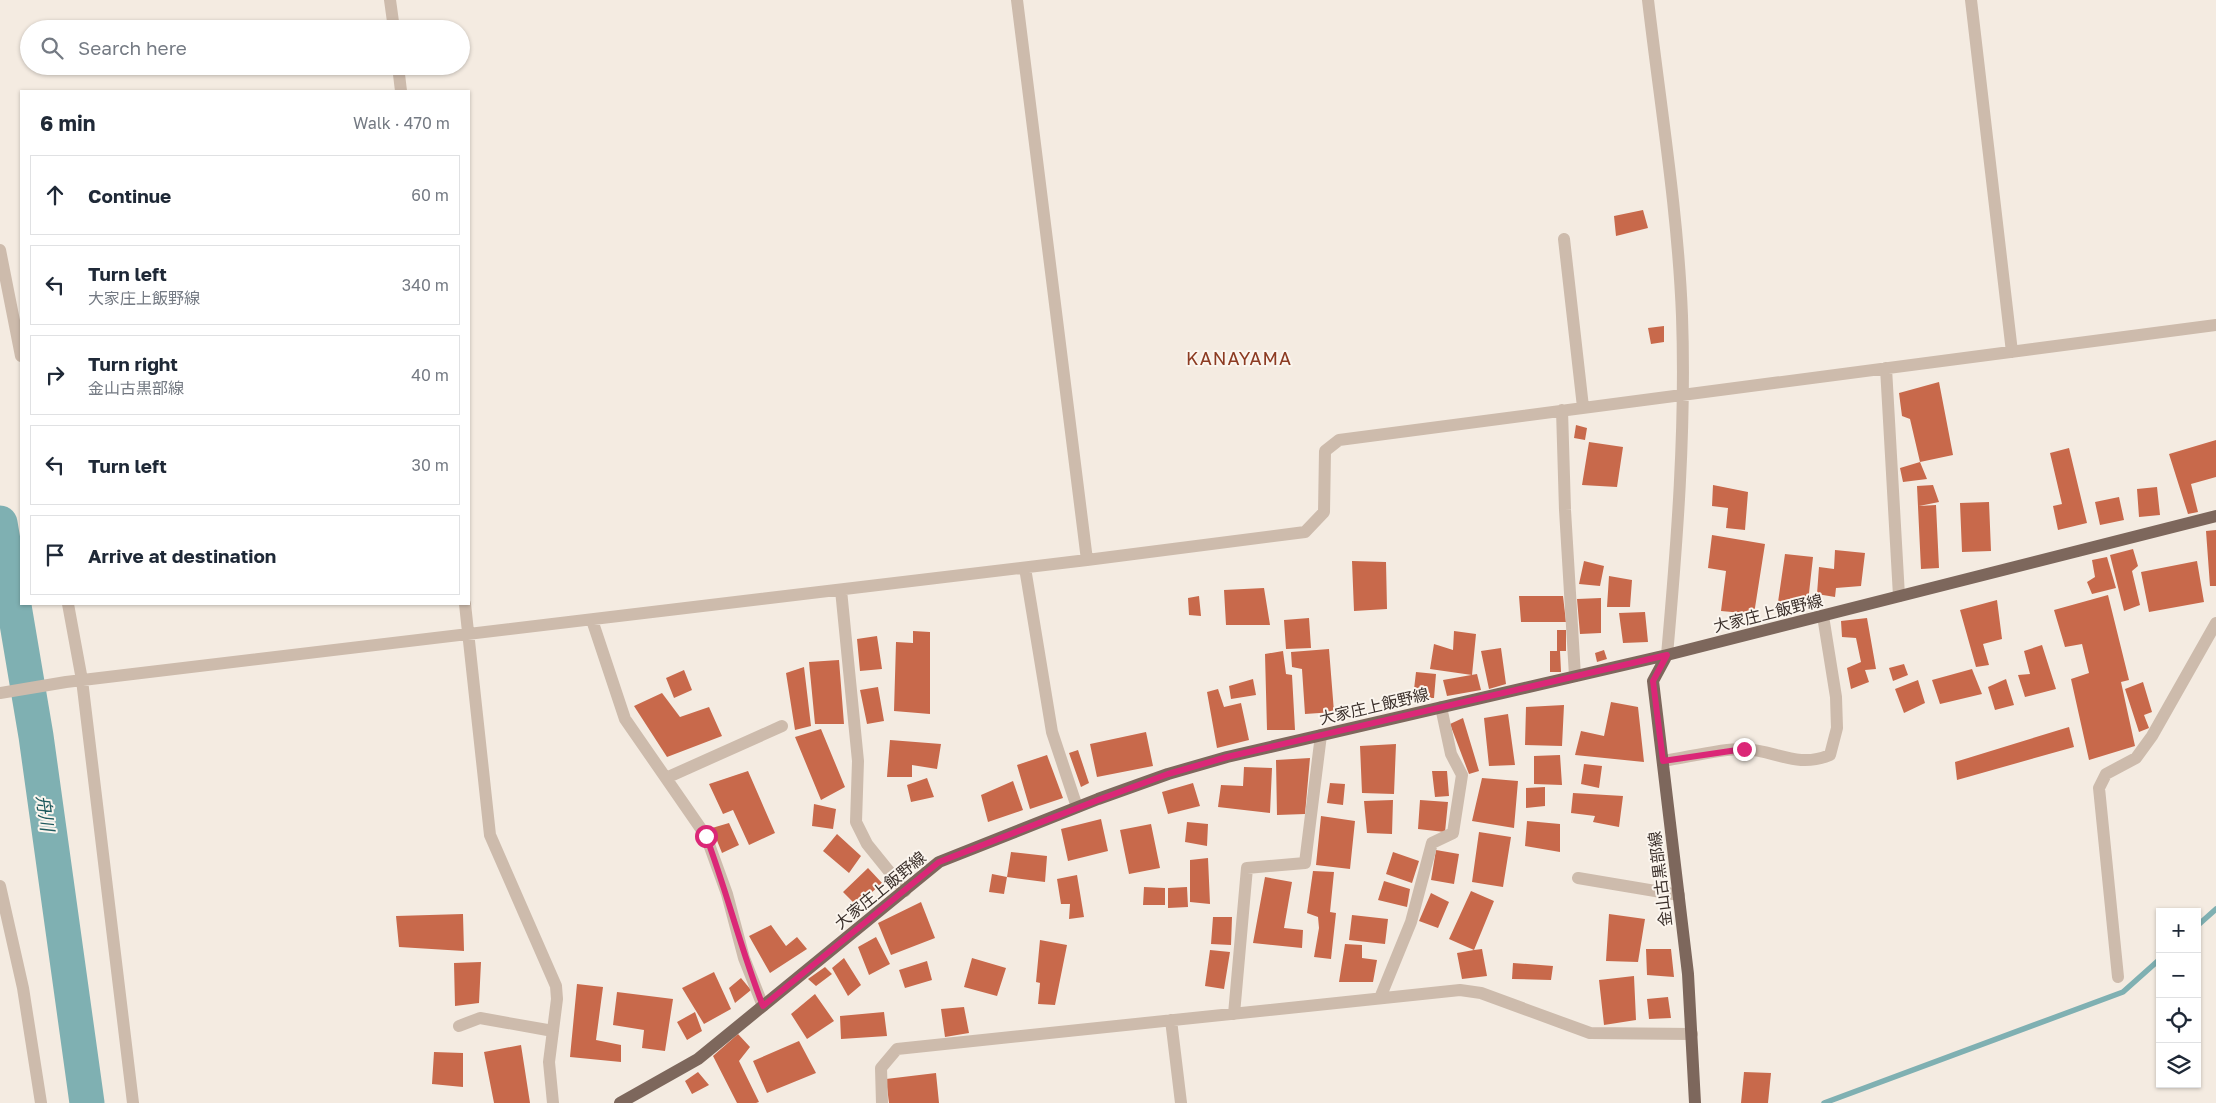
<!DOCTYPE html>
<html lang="en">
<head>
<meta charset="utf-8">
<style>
	:root { --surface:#fff; --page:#f2f2f3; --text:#1f2937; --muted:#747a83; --line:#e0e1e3 }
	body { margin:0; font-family:"Golos Text","Noto Sans JP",sans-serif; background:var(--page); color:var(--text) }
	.controls { position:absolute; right:15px; bottom:15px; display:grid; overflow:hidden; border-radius:0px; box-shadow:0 1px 4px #0004 }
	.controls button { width:45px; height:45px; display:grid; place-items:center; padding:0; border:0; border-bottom:1px solid var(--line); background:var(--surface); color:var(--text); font:25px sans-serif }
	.stop { position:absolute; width:15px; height:15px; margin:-11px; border:4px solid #db2777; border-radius:50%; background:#fff }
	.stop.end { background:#db2777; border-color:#fff; box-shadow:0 1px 5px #0008 }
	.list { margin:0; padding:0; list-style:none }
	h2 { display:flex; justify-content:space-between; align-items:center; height:65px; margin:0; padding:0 20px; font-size:21px }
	h2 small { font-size:16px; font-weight:400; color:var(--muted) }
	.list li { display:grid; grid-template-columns:32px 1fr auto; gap:15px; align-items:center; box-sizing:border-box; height:80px; margin:0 10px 10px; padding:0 10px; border:1px solid var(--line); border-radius:0px }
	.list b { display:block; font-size:19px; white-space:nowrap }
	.list p { margin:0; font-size:16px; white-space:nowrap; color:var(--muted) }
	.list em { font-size:16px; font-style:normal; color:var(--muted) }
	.icon { flex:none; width:28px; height:28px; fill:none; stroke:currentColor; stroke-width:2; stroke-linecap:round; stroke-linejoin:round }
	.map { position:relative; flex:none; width:2216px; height:1103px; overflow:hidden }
	.search { position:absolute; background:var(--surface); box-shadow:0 1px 4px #0004; left:20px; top:20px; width:450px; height:55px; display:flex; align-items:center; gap:12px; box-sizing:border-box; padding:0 18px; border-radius:28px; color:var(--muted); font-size:19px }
	.panel { position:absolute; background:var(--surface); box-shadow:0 1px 4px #0004; left:20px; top:90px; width:450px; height:515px; border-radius:0px }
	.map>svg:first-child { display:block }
</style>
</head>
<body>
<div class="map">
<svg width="2216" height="1103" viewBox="0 0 2216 1103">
	<rect width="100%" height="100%" fill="#f4ebe1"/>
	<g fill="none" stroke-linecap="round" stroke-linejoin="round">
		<path stroke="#7fb0b2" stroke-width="5.5" d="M2197,926L2216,909
			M1824,1103L2123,992L2160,959"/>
		<path stroke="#7fb0b2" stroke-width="35" d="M0,523L36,736L87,1103"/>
	</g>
	<path fill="#c8694b" d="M1643,210L1648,228L1616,236L1614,216Z
		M1664,326V342L1651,344L1648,328Z
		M1939,382L1953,455L1920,462L1927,479L1903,482L1900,468L1920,462L1910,419L1902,416L1899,393Z
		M1576,425L1587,428L1585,440L1574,438Z
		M2216,440V477L2191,484L2198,512L2188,514L2169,454Z
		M1589,442L1623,447L1617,487L1582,485Z
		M2069,448L2087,523L2058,530L2053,506L2062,504L2050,453Z
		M1713,485L1748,492L1745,530L1726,528L1728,508L1712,506Z
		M1933,485L1939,502L1919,506L1936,505L1939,568L1921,569L1917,486Z
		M2157,487L2160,515L2139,517L2137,489Z
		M2119,497L2124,520L2100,525L2095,502Z
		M1989,502L1991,551L1962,552L1960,503Z
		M2216,530V586H2210L2206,531Z
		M1712,535L1765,544L1754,614L1721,611L1726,571L1708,568Z
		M2133,549L2138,566L2132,571L2140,605L2124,611L2110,555Z
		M1835,550L1865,553L1861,586L1836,588L1835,597L1817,594L1819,567L1834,569Z
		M1785,554L1813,557L1808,602L1777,609Z
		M2107,557L2116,588L2092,594L2087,582L2095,577L2092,560Z
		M1352,561L1386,562L1387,609L1354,611Z
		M1584,561L1604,566L1600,586L1579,584Z
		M2197,561L2204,602L2149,612L2141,572Z
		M1609,576L1632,580L1630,607H1607Z
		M1264,588L1270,625H1226L1224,590Z
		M2108,595L2129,680L2121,682L2135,746L2089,760L2071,679L2089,673L2082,644L2065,647L2054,610Z
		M1199,596L1201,616L1189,615L1188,598Z
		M1519,596H1563L1566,622H1521Z
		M1601,598V633L1580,634L1577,599Z
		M1997,600L2002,639L1983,644L1989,665L1976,667L1960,610Z
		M1645,612L1648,642L1623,643L1619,613Z
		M1309,618L1311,648L1286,649L1284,620Z
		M1867,618L1876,669L1865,670L1869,682L1851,689L1847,668L1861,662L1856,638L1842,637L1841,621Z
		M1557,630H1566V651H1560L1561,672H1550V651H1557Z
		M913,631L930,632V714L894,711L896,642L913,643Z
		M1454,631L1476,634L1472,675L1430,669L1434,644L1453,650Z
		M877,636L882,669L860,671L857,639Z
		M2042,645L2056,689L2025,697L2018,675L2030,674L2024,651Z
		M1501,648L1506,684L1489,689L1481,651Z
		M1329,649L1334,712L1305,714L1302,669L1292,667L1291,652Z
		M1604,650L1607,659L1597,662L1595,653Z
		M1283,651L1286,674L1292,675L1295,730H1267L1265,654Z
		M839,660L844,724H815L809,662Z
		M1904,664L1908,675L1893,681L1889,668Z
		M804,667L811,726L795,730L786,673Z
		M1972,669L1982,694L1940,704L1932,680Z
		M684,670L692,690L674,698L666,678Z
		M1416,672L1436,674L1434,698H1413Z
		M1477,674L1481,690L1447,696L1443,680Z
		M1253,679L1256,695L1231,699L1229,686Z
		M2006,679L2014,705L1995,710L1988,687Z
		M1918,680L1925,703L1904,713L1895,689Z
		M2143,682L2152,712L2144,715L2149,728L2139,732L2125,689Z
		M878,687L884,721L867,724L860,690Z
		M1218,689L1224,707L1241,703L1249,740L1217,748L1207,692Z
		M662,693L680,717L709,707L722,736L667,757L634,706Z
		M1611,702L1638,707L1644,762L1575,755L1581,731L1604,736Z
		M1564,705L1562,746L1525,745L1526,707Z
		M1508,714L1515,765L1489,766L1484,718Z
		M1463,718L1479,771L1469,774L1450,724Z
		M2069,727L2074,747L1957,780L1955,762Z
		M821,729L845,787L821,800L795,737Z
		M1146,732L1153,766L1097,777L1090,744Z
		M890,740L941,744L937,769L912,765V777H887Z
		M1396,744L1394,794L1362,793L1360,746Z
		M1078,750L1089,783L1081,787L1069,753Z
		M1047,755L1063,798L1030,809L1017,765Z
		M1560,755L1562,785L1534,784V756Z
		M1310,758L1305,814L1277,815L1276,760Z
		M1584,764L1602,766L1599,788L1581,784Z
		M1244,767L1272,768L1270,813L1218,807L1221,785L1243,786Z
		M748,771L775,833L749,845L733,810L723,814L709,784Z
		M1432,771H1447L1449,796L1435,797Z
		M927,778L934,797L911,802L907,785Z
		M1482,778L1518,781L1514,828L1472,821Z
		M1013,781L1023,810L988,822L981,795Z
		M1193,783L1200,806L1168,814L1162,792Z
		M1330,783L1345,784L1343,805L1327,803Z
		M1545,787V806L1526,808V788Z
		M1573,793L1623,796L1619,827L1593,822L1595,816L1571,813Z
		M1393,800L1392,834L1367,833L1364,801Z
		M1420,800L1448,802L1445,832L1418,829Z
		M814,804L836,809L833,829L812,826Z
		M1321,816L1355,821L1350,869L1316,865Z
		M1101,819L1108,851L1068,861L1061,829Z
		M1527,821L1560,824V852L1525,846Z
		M1187,822L1208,824L1207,846L1185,842Z
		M729,823L739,845L722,853L712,828Z
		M1151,824L1160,868L1129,874L1120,830Z
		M1479,832L1511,837L1503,887L1472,882Z
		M837,834L861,856L849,873L823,851Z
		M1436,850L1459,854L1454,884L1431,880Z
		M1011,852L1047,856L1045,882L1007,877Z
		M1393,852L1419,861L1412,883L1386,874Z
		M1208,858L1210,904L1190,902V860Z
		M868,868L882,883L857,906L843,892Z
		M1313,871L1334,872L1330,912L1336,913L1331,959L1314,957L1319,928L1318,917L1307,913Z
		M992,874L1007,877L1004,894L989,892Z
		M1077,875L1084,917L1069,919L1070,904H1061L1057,879Z
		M1265,877L1292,882L1284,928L1303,930L1302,948L1253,943Z
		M1384,881L1410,889L1407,907L1378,900Z
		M1144,887L1165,888V905H1143Z
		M1187,887L1188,907L1168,908V888Z
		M1471,891L1494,901L1474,950L1482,949L1487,976L1462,979L1457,953L1474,950L1449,939Z
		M1431,893L1449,902L1438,928L1419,921Z
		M921,902L935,938L891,955L878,923Z
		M463,914L464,951L399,947L396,916Z
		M1609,914L1645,919L1638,962L1606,961Z
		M1352,915L1388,919L1385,944L1349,940Z
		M1213,917H1232L1231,945L1211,944Z
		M771,925L786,946L797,937L807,949L770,973L749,936Z
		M876,937L890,964L869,975L858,947Z
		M1040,940L1067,945L1055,1005L1038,1004L1040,983L1036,982Z
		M1345,944L1362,945V958L1377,960L1373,982H1339Z
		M1646,949H1671L1674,977L1647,975Z
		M1210,950L1230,952L1224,989L1205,986Z
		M844,958L861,985L848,996L832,968Z
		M972,958L1006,968L997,996L964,987Z
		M927,961L932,980L905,988L899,970Z
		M481,962L479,1003L455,1006L454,963Z
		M1513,963L1553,966L1551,980L1512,979Z
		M825,967L832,974L816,986L808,979Z
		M714,972L731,1009L704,1024L682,988Z
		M1634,976L1636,1020L1604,1025L1599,980Z
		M741,978L751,990L735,1003L729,988Z
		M577,984L603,987L596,1040L621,1045V1062L570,1057Z
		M617,992L673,999L665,1051L642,1048L644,1030L613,1025Z
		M815,994L834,1021L807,1039L791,1014Z
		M1668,997L1671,1018L1649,1019L1647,999Z
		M964,1007L969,1033L945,1037L941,1009Z
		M695,1012L702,1031L687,1040L677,1022Z
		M884,1012L887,1036L841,1039L840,1016Z
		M738,1034L750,1047L739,1061L759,1102L756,1103H737L713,1056Z
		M799,1041L816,1073L767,1093L753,1061Z
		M521,1045L530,1103H494L484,1052Z
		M434,1052L463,1053V1087L432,1084Z
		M698,1072L709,1085L692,1094L685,1081Z
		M1744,1072L1771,1073L1768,1103H1741Z
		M936,1073L939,1103H889L886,1079Z"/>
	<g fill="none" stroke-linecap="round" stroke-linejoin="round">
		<path stroke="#cdbbac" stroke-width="12" d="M390,0L394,29
			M1017,0L1087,560
			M1648,0C1660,103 1678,212 1682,316C1686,428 1677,543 1667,655
			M1971,0L2012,352
			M398,66L401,91
			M1564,239L1583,407
			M0,250L21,356
			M1886,368L1899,596
			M1562,410L1565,510L1575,676
			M1025,568L1052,732L1077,807
			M841,590L858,761L856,822L867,844L905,891
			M68,604L82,680L133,1103
			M465,604L490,835L556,986L557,999L549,1062L553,1103
			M592,620L625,719L706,836L727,894L744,958L763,1006
			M0,693L66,682L1087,560L1305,532L1324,512L1325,451L1339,440L2216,325
			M1663,761C1685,758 1723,748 1743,749C1776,750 1796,769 1830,755L1837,728L1836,697L1823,616
			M666,778L782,726
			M1578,878L1679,895
			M0,886L23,988L41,1103
			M2118,977L2099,788L2106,774L2136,758L2152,736L2216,623
			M1380,998L1411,922L1432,843L1453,833L1462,775L1451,754L1441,707
			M1234,1014L1247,868L1305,863L1321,735
			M1171,1020L1181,1103
			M459,1026L480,1018L553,1031
			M882,1103L881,1068L897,1049L1460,990L1481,993L1590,1033L1692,1034"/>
		<path stroke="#7d675c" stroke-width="12" d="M1667,655L1653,681L1688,974L1695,1103
			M620,1103L698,1059L939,862L1098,799L1168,774L1227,757L1667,655L2216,516"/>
	</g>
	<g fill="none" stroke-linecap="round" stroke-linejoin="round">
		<path stroke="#db2777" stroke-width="6" d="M706,836C727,892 741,950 763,1006L939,862L1098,800L1168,774L1227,757L1667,655L1653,681L1663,761L1744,749"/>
	</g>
	<g text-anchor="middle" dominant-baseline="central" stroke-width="4" stroke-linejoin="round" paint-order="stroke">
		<g font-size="16" fill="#3b302b" stroke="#fbf5ee">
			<text transform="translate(1768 613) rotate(-14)">大家庄上飯野線</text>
			<text transform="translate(1374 706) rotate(-13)">大家庄上飯野線</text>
			<text transform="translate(1660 879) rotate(-97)">金山古黒部線</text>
			<text transform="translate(880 890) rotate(-39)">大家庄上飯野線</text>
		</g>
		<g font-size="18" letter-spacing="1" fill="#8c3b22" stroke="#fbf5ee">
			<text x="1239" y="358">KANAYAMA</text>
		</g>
		<g font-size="18" font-style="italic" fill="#1f5a5e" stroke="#fbf5ee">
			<text transform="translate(46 813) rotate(82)">舟川</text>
		</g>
	</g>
</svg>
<div class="controls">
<button>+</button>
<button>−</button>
<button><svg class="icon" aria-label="locate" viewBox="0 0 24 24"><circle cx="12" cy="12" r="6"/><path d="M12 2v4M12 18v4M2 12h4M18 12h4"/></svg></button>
<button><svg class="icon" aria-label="layers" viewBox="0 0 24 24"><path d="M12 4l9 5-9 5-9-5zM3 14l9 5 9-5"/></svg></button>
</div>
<div class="stop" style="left:706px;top:836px"></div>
<div class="stop end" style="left:1744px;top:749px"></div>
<div class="search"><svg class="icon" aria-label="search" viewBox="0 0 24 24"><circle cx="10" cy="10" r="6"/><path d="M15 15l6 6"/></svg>Search here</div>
<section class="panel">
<h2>6 min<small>Walk · 470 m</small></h2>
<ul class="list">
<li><svg class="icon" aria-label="ahead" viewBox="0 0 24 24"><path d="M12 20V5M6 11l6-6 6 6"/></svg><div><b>Continue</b></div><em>60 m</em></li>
<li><svg class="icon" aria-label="left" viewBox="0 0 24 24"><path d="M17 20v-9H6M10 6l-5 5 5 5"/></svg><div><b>Turn left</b><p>大家庄上飯野線</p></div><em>340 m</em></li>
<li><svg class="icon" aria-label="right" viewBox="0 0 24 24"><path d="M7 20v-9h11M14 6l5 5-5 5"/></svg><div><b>Turn right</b><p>金山古黒部線</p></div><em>40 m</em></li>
<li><svg class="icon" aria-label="left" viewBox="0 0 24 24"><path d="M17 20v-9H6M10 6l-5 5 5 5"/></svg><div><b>Turn left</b></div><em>30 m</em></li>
<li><svg class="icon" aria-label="arrive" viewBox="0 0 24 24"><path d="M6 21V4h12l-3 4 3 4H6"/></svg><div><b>Arrive at destination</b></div></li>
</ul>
</section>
</div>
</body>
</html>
